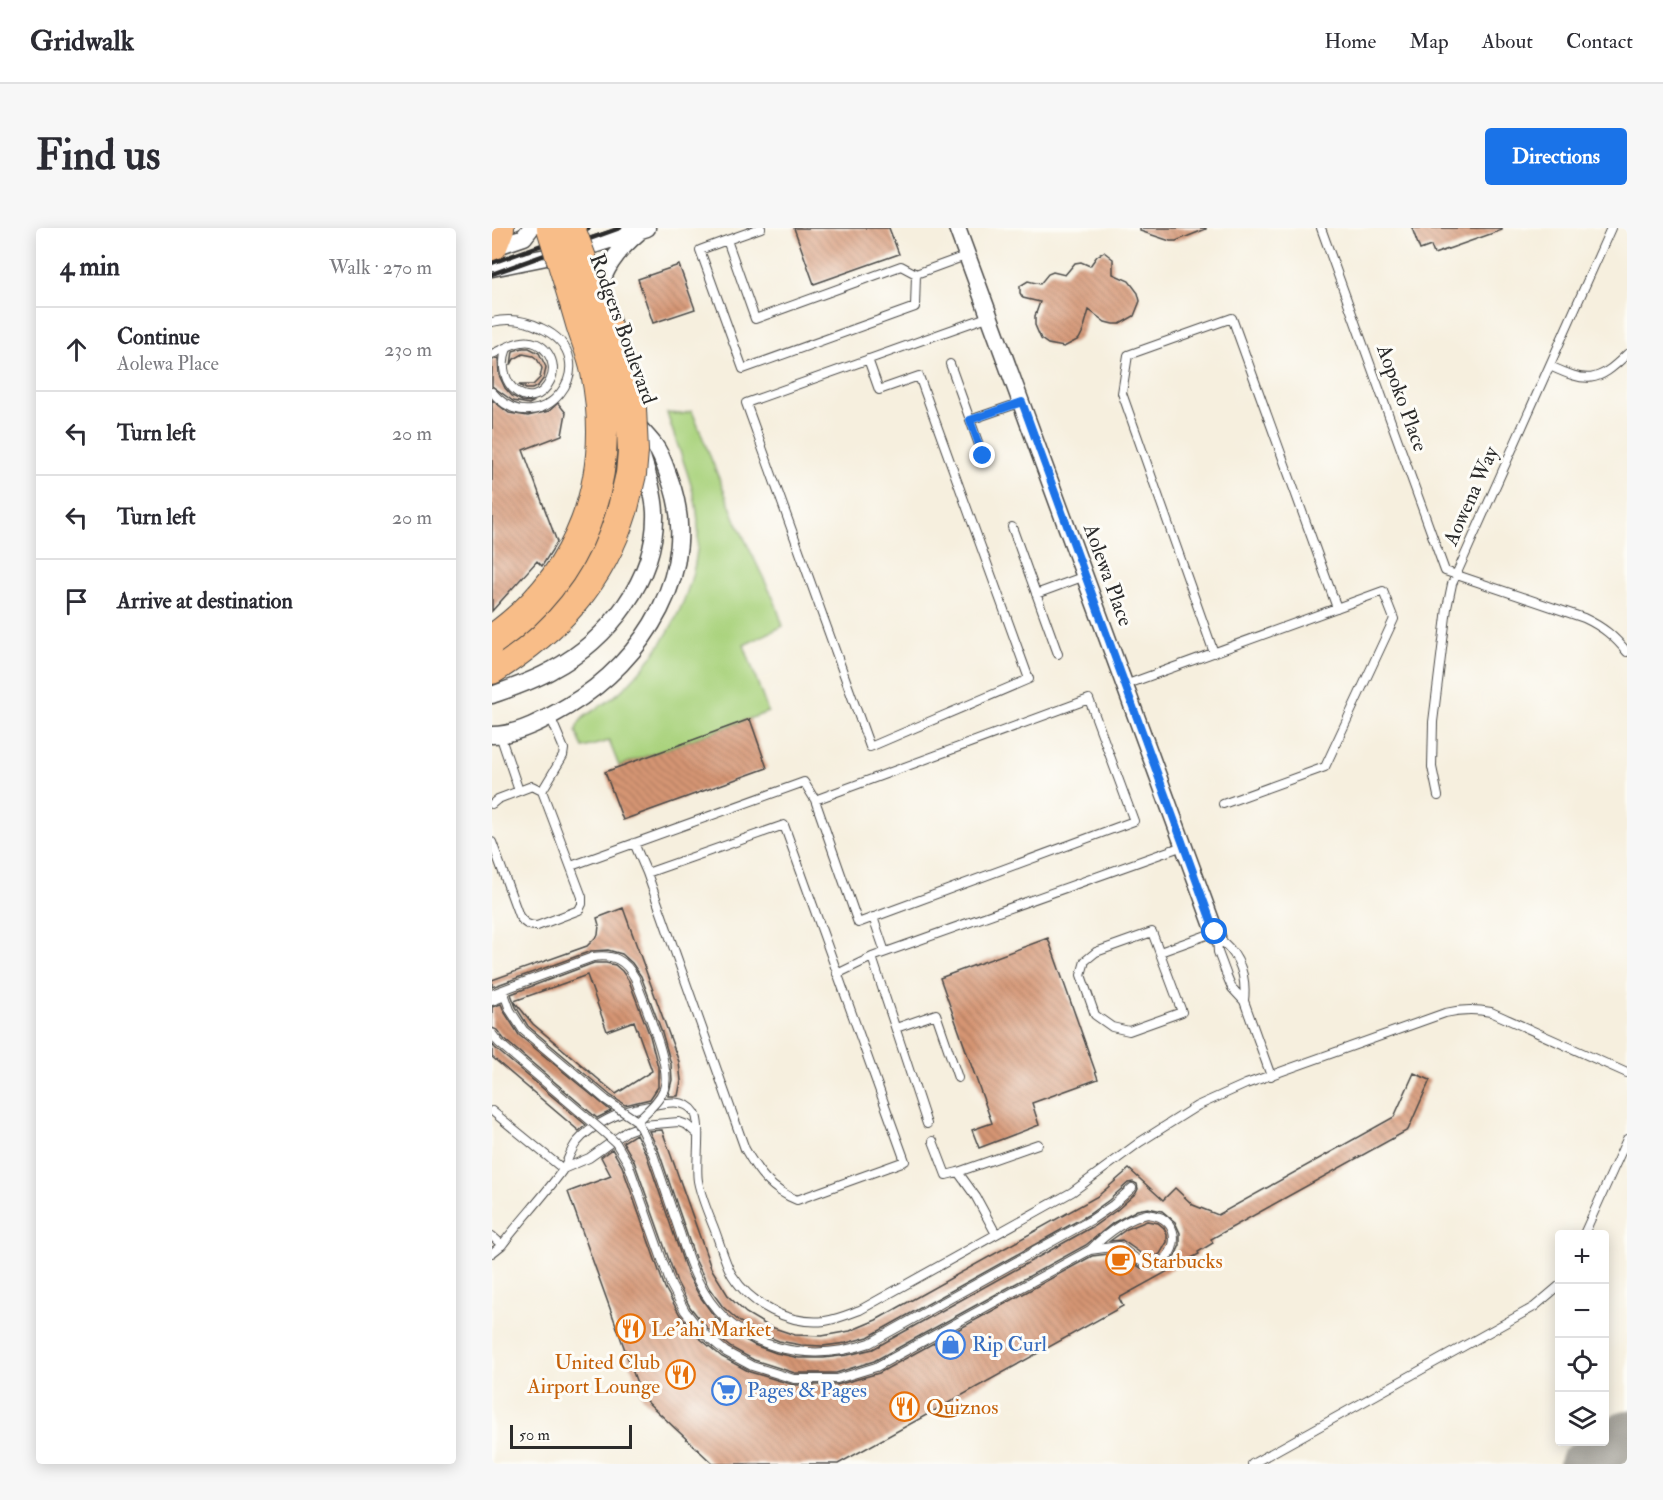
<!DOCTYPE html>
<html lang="en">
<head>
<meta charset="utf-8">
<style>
	:root { --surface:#fff; --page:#f7f7f7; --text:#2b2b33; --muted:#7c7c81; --line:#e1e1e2; --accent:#1a73e8 }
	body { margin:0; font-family:"IM FELL Double Pica",serif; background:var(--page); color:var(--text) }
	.controls { position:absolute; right:18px; bottom:18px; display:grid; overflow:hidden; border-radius:6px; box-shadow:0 3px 15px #0003 }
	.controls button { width:54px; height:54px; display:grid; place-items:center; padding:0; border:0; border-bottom:2px solid var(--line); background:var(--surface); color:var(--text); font:30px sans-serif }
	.scale { position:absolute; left:18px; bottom:15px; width:122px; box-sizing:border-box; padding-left:6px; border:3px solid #2b2b2b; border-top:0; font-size:16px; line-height:21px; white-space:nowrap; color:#2b2b2b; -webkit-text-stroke:4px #fdfcf7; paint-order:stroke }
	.stop { position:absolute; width:18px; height:18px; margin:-14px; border:4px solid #1a73e8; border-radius:50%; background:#fff }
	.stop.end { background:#1a73e8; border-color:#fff; box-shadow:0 2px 6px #0008 }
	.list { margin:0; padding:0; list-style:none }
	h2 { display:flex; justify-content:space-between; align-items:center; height:78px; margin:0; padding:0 24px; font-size:26px }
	h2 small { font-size:20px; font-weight:400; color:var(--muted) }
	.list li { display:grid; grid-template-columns:39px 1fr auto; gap:18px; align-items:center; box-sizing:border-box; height:84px; padding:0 24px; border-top:2px solid var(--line) }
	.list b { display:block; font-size:22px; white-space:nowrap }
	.list p { margin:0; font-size:20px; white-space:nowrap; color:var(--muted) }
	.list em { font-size:20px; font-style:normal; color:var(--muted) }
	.icon { flex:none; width:33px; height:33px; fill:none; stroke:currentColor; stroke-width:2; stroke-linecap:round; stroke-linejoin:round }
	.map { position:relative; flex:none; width:1135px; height:1236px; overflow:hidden; border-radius:6px }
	header { display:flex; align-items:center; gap:36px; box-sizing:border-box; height:84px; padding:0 30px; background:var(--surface); border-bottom:2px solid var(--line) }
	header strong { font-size:28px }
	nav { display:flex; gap:33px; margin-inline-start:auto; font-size:21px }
	.intro { display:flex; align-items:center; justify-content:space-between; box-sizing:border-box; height:144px; padding:0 36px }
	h1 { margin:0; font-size:42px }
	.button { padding:15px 27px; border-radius:6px; background:var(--accent); color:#fff; font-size:21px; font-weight:700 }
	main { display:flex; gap:36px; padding:0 36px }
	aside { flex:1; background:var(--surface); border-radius:6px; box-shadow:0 3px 15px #0003 }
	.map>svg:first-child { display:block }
</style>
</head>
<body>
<header>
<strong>Gridwalk</strong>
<nav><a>Home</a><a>Map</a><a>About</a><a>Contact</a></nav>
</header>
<div class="intro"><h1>Find us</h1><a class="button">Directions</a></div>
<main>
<aside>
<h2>4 min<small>Walk · 270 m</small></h2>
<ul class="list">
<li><svg class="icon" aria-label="ahead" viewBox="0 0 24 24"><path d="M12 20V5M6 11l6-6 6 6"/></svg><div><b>Continue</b><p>Aolewa Place</p></div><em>230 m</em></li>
<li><svg class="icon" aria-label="left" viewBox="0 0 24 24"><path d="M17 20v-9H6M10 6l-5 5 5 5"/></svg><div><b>Turn left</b></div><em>20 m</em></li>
<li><svg class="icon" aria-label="left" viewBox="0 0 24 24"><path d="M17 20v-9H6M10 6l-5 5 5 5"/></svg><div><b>Turn left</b></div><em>20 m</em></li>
<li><svg class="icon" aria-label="arrive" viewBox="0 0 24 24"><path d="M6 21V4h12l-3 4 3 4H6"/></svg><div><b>Arrive at destination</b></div></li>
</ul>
</aside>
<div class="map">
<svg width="1135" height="1236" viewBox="0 0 1135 1236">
	<defs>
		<pattern id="building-back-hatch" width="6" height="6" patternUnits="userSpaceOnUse" patternTransform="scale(1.5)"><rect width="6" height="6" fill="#d59573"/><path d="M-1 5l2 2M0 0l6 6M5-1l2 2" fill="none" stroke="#ad7a5f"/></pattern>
	</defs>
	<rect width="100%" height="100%" fill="#fdfcf7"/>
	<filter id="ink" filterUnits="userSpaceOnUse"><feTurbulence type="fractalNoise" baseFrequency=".0167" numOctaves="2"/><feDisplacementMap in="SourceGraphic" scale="12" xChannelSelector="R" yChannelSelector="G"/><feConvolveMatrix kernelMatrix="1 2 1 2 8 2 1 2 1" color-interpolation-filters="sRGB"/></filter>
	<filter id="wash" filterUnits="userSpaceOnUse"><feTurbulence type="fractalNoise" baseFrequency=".008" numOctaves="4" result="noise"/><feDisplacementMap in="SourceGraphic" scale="24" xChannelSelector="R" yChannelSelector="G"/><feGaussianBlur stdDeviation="1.35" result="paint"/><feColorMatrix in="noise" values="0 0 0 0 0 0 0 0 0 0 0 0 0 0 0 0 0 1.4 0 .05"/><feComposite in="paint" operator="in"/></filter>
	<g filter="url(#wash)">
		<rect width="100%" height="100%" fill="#f6efde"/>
		<path fill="#aad37e" stroke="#6a7f54" stroke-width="1.5" d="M200,183L244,293L283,374L291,398L252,417L276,484L127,538L117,513L91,520L84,503C85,500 85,497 87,495C91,487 105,481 112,476C122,469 132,461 140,452C183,406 215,341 204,277C198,246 184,216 175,185L190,186Z"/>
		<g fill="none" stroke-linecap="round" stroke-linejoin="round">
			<path stroke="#908d84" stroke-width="44" d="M1089,1236L1118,1220L1135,1204"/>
		</g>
		<g id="blocks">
			<path fill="url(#building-back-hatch)" fill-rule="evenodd" d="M302,0H397L407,26L322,56Z
				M648,0H714V1L684,13H678L648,3Z
				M920,0H1010V2L942,26L939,18L928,22Z
				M612,24L621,31V46L637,53L646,65L648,73L642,88L628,96H621L613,94L597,82L591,103L587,111L572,119L556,116L549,111L543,97V88L548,74L531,70L528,65V58L536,53L548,56L556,46L561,44L573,47L583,35L589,34L598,38L605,28Z
				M187,37L203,81L161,95L146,51Z
				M31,120H37L47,125L54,139L52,150L46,158L40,161H34L27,157H41L48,150L50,140L45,131L41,128L31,126L22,131L19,137L21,123Z
				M6,130L7,147L13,160L20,168L30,173L41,174L37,176L21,173L0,158V132Z
				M0,172L17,185L36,188L57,183L66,175L74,185L70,207L31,222L65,314L50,338L45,333L0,383Z
				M258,491L275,540L131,592L113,544Z
				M131,680L187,834L189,853L186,868H176L180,852L179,836L170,804L149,748L140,735L130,726L116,722L99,723L0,759V752L95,718L106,707L107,697L105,690Z
				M556,710L606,851L540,875L547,897L487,920L480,902L500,895L448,750Z
				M102,735H114L123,737L130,743L137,753L158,808L166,839V859L158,871L133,877L118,867L36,798L24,779L19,766ZM95,747L115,803L142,793L160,843L124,866L41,796L22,773Z
				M9,776L13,785L27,807L119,883L105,890L12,811L5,802L0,800V779Z
				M0,816L3,820L94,897L87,903L0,829Z
				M922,845L938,852L916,902L719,1011L721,1015L706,1024L707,1026L627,1070L631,1078L346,1236H221L150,1169L76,964L119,948L109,929L120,921L130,938L173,1060L188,1087L205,1108L230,1129L258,1144L302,1157H345L387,1145L600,1028L625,1025L649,1040L662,1042L674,1037L683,1028L688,1017V1005L683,994L670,983L656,980L645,982L621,995L594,1017L382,1133L344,1145H303L262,1132L238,1119L215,1100L198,1079L185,1054L142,933L131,914L144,906L155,928L195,1045L207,1067L222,1088L240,1104L262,1117L284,1125L307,1130H332L356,1127L381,1121L602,998L625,982L644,965L646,961L645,956L641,954L636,955L617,972L596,987L376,1109L354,1115L331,1118L309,1117L287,1113L267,1105L248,1094L231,1079L217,1060L204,1033L167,924L157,903L170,902L219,1040L237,1069L254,1085L276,1098L303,1107L330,1108L358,1103L384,1092L606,968L637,941L671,972L683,960L701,977L726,987L902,889Z
				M655,993L666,995L672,1000L675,1007V1014L668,1026L662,1029L653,1028L630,1012L618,1013L635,1001Z"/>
		</g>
	</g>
	<g filter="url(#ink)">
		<use href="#blocks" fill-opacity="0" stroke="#494846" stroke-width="1.5"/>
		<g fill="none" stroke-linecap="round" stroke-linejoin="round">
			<defs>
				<path id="service" d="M269,0L235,12L263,91L409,38L424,46L476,27
					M829,0L953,343L1092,390C1111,399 1122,408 1135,424
					M235,12L208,22L251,141L423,79L424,46
					M0,94C17,90 33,92 49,100C119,132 47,220 0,164
					M0,126C10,122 20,115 30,114C51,110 68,134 58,153C41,188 0,157 15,120
					M376,131L387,162L427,148L537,451L378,519L254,175C336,146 417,117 498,88
					M458,136L491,228
					M1058,138C1095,155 1105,156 1135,126
					M478,192L530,174
					M520,299L566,426
					M544,366L593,348
					M722,425L630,165L636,127L740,90L845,380
					M633,457L891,363L902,391L833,539L731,576
					M8,507L27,563
					M50,563L71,528L72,521L58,488
					M946,568L940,539L941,494L955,380L960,356L1119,0
					M0,576L6,571L40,558L50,563L90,669V676L87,682L45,698C36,698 32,695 27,688L0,614
					M142,615L155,645L253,921C266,944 279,962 305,972L413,933L292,597L155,645
					M79,638L312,554L323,572L366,695L642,593L597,471L323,572
					M381,689L393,724
					M660,704L690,784L637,803L620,799L603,787L589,747L593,733L604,724Z
					M725,709L726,724L735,748L740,760L752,773L779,848
					M725,709C747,725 755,746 752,773
					M668,724L723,704
					M345,746L380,729
					M0,766L24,757
					M0,773L13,768L18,782L31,802L114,872
					M404,800L444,786L466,850
					M0,883L71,941
					M435,896L380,729L691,618
					M441,913L454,947L466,944L484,969L504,1006
					M161,926C170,952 179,978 188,1005C194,1025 201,1046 212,1064C247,1122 317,1136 378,1115L599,992L621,977L640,960
					M136,935L179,1057L193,1083L210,1104L234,1124L260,1138L302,1151H345L384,1139L598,1022
					M71,941L97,930L135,903L151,897L187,894L195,897L205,906
					M466,944L546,916
					M655,986C698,989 684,1045 651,1034C642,1031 635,1023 627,1018L598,1022C614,1006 633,991 655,986Z
					M1092,1006L1135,911
					M0,1008L10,1017
					M0,1025L10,1017C29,992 52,968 70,943C76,934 78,922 85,914C99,897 131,882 152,879C168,876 192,868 203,885C210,897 203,936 206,953C209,969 216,985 222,1000C228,1015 232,1033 240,1047C259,1077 297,1097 333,1093C346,1091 357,1086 368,1082L580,964L648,914L705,878L754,856L953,785C970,781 983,781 999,784L1135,845
					M760,1236L1042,1079L1068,1057"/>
				<path id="minor" d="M465,0L725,709
					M0,20L32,9L39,0
					M0,40L79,24L155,0
					M106,71C108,44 126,22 146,5
					M0,467C20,460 41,453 60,442C116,412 165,351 163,284C162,263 154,242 148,222
					M0,507C26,507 54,491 76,478C152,433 211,341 178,252C174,241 170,227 163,218C157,210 149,202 142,194"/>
				<path id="motorway" d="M0,18L7,0
					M0,441C65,399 108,355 131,280"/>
			</defs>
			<use href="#service" stroke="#494846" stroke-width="10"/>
			<use href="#minor" stroke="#494846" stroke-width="19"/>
			<use href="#motorway" stroke="#494846" stroke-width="32"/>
			<use href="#service" stroke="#fff" stroke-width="8"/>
			<use href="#minor" stroke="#fff" stroke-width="16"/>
			<use href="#motorway" stroke="#f8bd88" stroke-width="30"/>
			<path stroke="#2b2b2b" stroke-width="4.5" d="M0,35L97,0
				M0,46L128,0"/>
			<defs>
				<path id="service-bridge" d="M24,757L101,729C122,726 133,732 143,750C151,774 181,839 172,861C167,874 154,884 145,893
					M0,806L7,815L114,906L124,915L136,935
					M114,872L145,893L161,926"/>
				<path id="motorway-bridge" d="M80,6L128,135L139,181L141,223L139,246L131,280
					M0,412C90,349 125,251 104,144C101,128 94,112 89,96C80,64 70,32 60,0"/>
			</defs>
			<use href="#service-bridge" stroke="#494846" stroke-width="10" stroke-linecap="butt"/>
			<use href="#motorway-bridge" stroke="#494846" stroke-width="32" stroke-linecap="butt"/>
			<use href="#service-bridge" stroke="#fff" stroke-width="8"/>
			<use href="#motorway-bridge" stroke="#f8bd88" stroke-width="30"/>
		</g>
	</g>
	<g fill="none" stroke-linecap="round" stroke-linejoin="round" filter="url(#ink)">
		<path stroke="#1a73e8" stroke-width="8" d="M491,228L478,192L530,174L723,704"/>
	</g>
	<defs>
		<symbol id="cafe-ring" viewBox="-11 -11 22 22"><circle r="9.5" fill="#fdfcf7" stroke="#e8710a" stroke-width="1.5"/><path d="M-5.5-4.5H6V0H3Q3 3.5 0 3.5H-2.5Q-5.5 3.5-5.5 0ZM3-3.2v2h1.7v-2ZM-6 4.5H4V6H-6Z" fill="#e8710a"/></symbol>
		<symbol id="restaurant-ring" viewBox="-11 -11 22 22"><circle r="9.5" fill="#fdfcf7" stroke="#e8710a" stroke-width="1.5"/><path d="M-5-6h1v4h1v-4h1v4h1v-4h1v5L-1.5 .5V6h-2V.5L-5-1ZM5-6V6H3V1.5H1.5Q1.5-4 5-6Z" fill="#e8710a"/></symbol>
		<symbol id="shop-ring" viewBox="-11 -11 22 22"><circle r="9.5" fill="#fdfcf7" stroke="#3f7fe0" stroke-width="1.5"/><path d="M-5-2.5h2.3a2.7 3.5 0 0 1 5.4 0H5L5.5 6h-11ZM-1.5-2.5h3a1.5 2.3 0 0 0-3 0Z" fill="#3f7fe0"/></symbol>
		<symbol id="supermarket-ring" viewBox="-11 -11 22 22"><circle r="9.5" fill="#fdfcf7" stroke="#3f7fe0" stroke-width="1.5"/><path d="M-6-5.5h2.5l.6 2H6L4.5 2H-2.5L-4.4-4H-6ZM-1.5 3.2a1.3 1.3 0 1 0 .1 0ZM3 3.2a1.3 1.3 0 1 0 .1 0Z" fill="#3f7fe0"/></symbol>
	</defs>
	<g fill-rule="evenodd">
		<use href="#cafe-ring" x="612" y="1016" width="33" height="33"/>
		<use href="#restaurant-ring" x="122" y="1084" width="33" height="33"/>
		<use href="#shop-ring" x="442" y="1100" width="33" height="33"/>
		<use href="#restaurant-ring" x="172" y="1130" width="33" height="33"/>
		<use href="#supermarket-ring" x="218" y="1146" width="33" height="33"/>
		<use href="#restaurant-ring" x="396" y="1162" width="33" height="33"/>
	</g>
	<g text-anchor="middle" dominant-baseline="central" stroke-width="6" stroke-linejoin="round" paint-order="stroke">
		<g font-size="21" fill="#2b2b2b" stroke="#fdfcf7">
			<text transform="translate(131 101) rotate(70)">Rodgers Boulevard</text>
			<text transform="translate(910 170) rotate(70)">Aopoko Place</text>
			<text transform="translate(979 268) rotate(-66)">Aowena Way</text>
			<text transform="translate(616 347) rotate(70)">Aolewa Place</text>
		</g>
		<g font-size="21" fill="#c56008" stroke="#fdfcf7" text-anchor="start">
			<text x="649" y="1033">Starbucks</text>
			<text x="159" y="1101">Le'ahi Market</text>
			<text x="168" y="1134" text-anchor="end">United Club<tspan x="168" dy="24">Airport Lounge</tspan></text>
			<text x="434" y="1179">Quiznos</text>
		</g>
		<g font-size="21" fill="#366cbe" stroke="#fdfcf7" text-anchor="start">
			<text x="480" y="1116">Rip Curl</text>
			<text x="255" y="1162">Pages &amp; Pages</text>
		</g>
	</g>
</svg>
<div class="controls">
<button>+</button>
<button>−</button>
<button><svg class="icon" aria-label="locate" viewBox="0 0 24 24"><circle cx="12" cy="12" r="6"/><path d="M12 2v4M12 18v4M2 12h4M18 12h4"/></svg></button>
<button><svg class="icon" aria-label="layers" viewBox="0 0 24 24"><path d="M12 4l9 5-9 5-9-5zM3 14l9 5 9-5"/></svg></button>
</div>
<div class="scale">50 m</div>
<div class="stop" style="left:723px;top:704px"></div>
<div class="stop end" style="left:491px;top:228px"></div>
</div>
</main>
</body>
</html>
